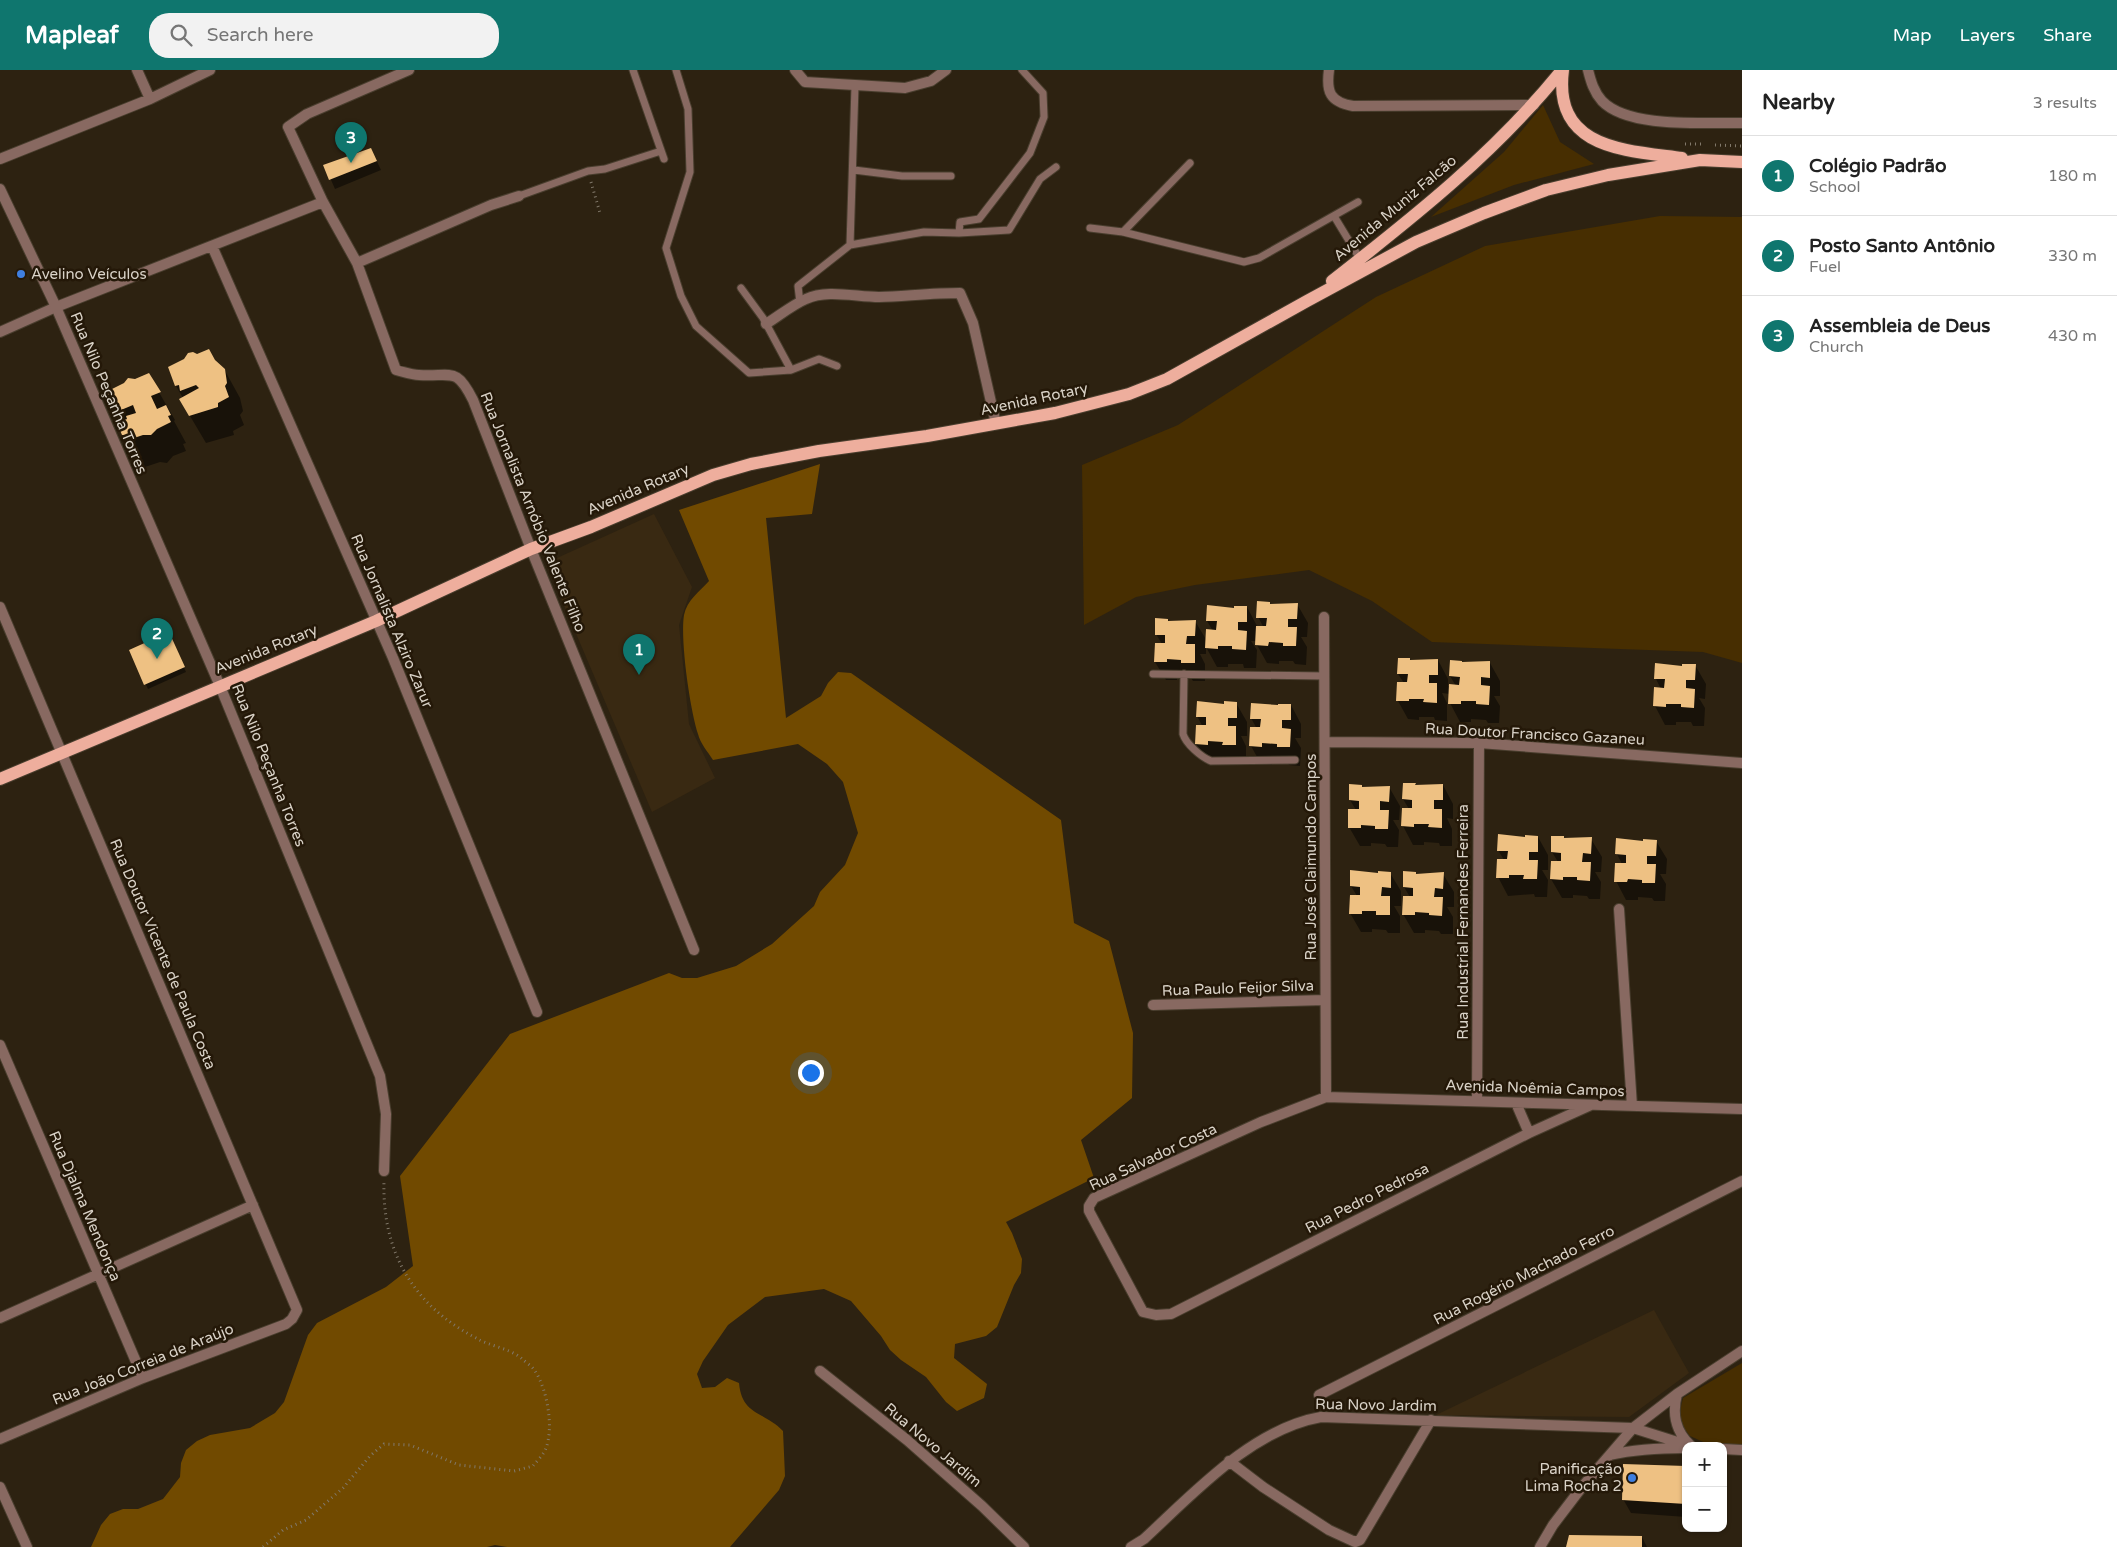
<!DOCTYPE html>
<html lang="en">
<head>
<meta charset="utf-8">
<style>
	:root { --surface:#fff; --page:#f2f2f2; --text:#222; --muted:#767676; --line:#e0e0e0; --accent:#0f766e }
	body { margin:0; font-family:"Varela Round",sans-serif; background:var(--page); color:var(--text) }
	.controls { position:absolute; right:15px; bottom:15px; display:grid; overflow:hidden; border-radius:10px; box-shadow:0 1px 4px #0004 }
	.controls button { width:45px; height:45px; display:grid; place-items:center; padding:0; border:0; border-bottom:1px solid var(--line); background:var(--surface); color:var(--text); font:25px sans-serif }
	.you { position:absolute; left:810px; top:1002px; width:18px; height:18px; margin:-12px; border:4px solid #fff; border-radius:50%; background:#1a73e8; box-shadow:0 0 0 8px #1a73e833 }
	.badge { display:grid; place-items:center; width:32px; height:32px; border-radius:50%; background:var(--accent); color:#fff; font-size:16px; font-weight:700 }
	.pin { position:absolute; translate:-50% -41px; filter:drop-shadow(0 1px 2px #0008) }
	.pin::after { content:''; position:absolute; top:26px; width:18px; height:15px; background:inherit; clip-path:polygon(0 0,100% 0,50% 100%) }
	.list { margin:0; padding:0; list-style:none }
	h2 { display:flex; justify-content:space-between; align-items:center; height:65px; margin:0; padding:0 20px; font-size:21px }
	h2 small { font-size:16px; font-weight:400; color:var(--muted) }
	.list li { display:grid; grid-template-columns:32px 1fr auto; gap:15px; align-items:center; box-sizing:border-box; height:80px; padding:0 20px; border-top:1px solid var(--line) }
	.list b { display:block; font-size:19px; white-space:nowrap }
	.list p { margin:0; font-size:16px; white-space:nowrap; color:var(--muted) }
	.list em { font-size:16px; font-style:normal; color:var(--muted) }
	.icon { flex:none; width:28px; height:28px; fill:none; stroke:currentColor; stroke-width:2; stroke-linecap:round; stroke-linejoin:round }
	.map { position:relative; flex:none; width:1742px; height:1477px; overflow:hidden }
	header { display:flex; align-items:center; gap:30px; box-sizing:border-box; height:70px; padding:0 25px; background:var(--accent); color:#fff }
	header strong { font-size:24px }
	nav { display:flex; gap:28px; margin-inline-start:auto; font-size:18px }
	.search { width:350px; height:45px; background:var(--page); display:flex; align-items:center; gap:12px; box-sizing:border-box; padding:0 18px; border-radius:20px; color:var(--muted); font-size:19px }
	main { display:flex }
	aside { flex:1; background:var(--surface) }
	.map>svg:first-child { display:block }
</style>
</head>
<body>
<header>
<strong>Mapleaf</strong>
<div class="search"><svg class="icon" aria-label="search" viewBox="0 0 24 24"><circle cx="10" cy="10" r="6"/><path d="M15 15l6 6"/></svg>Search here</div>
<nav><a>Map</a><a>Layers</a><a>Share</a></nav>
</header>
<main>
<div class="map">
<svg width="1742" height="1477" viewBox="0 0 1742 1477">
	<rect width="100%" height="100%" fill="#2d2211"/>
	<path fill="#392912" d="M654,444L692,517L679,555L689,654L715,708L652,742L546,493Z
		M1654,1240L1689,1303L1629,1347L1436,1345Z"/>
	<path fill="#472e01" d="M1543,35L1560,72L1594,94L1514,115L1431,147L1504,82Z
		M1660,146L1742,147V593L1703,582L1432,572L1372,531L1309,500L1195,515L1136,527L1084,555L1082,395L1178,355L1376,227L1485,176Z
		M1742,1293V1376L1710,1375L1690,1366L1678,1350L1683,1328Z"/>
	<path fill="#714a00" d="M820,394L812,444L766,448L786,648L821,626L828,613L838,602L851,603L1061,750L1074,853L1109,871L1133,963L1132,1028L1081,1070L1094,1108L1006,1152L1012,1163L1022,1189L1021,1203L1014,1215L997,1257L986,1266L955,1274L954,1288L987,1314L984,1328L957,1341L946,1332L926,1307L901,1290L890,1280L881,1266L851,1231L824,1219L765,1227L728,1255L703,1291L697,1304L702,1318L715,1317L727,1308L739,1313C742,1346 764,1341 783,1361L785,1406L779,1420L730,1477H507L495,1475L487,1477H91L101,1455L110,1444L123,1439H138L163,1429L180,1407L181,1393L186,1380L197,1371L210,1365L250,1358L275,1343L284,1332L308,1265L317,1253L386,1217L413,1196L400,1106L510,964L669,903L682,908H697L736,896L772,874L814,836L820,822L845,795L858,763L843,712L827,694L798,674L713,690C708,682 700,673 698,664C690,639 680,570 684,545C687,530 700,521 709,511L679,440Z"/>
	<path fill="#0007" d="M371,79L381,100L335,119L325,96Z
		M185,290L215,292L224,299L240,328L243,341L240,345L244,355L233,361L234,365L206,373L180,329L183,328L176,316Z
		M149,305L175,350L174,351L186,373L183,374L186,381L173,386L167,393L160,392L145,397L142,392H140L123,364L122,353L108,323Z
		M1297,534L1308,553L1307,567H1301L1307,577L1306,595L1295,594L1293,591H1279V594L1267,593L1257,575V571H1251L1257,580L1256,598H1244L1243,594H1228V597H1217L1206,577V584H1200L1205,594V611H1193L1191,608L1177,607V610H1166L1155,592L1162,574L1156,564L1168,550L1169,552L1195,551L1207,571L1213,561L1207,551L1235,539L1247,537L1257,556L1264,558L1258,547L1270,535Z
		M171,568L186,602L148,619L130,581Z
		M1410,589L1411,591L1438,590L1448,609V616H1456L1450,606L1463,594L1490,593L1500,611V626H1494L1500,636L1499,653H1488L1486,650L1471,649V652H1460L1450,633V624L1442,623L1447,633V651L1435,650L1434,647H1419V650L1408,649L1398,631L1404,613L1398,604Z
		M1695,595L1706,614L1705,629L1699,628L1705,638L1704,656H1693L1691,652H1676V655H1665L1655,636L1661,619L1656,609L1683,597Z
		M1236,633L1247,652V666H1241L1246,676V694L1207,692L1196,674L1203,657L1197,646L1225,635Z
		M1291,635L1301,654V668H1295L1301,678L1300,696L1289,695L1287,692H1272V695L1261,694L1251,676L1257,659L1251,648L1264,636Z
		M1350,715L1362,718L1389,717L1400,736L1399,750H1393L1399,760L1398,777H1387L1385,774L1371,773V776H1360L1349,757L1356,740L1350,730Z
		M1415,715L1416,717L1443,715L1453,734V749L1447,748L1452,759V776H1440L1439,773L1424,772V775H1413L1403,756L1409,739L1403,729Z
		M1538,767L1548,785V800H1542L1548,810L1547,827H1535L1534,824L1508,826L1498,807L1504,790L1498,780L1526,769Z
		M1591,769L1602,787L1601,802H1595L1601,812L1600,829H1589L1587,826L1573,825V828H1562L1551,809L1552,792H1558L1552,782L1565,770Z
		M1617,770L1644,772L1656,771L1667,789L1666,804H1660L1666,814L1665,831H1654L1652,828L1638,827V830H1626L1616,811L1622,794L1617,784Z
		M1390,803L1401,821V836H1394L1400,846V863H1388L1386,860L1372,859V862H1361L1350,843L1357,826L1351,816L1379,804Z
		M1415,803L1417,805L1443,804L1454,822V837H1447L1453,847V864H1441L1439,861L1425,860V863H1414L1403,844L1410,827L1404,817Z
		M1686,1398V1447L1631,1443L1623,1429Z
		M1642,1467L1647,1477H1567Z"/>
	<path fill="#eec183" d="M371,78L377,91L329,110L323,95Z
		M209,279L215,290L225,299L227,313L225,316L229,327L218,333V337L189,346L179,329L199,318L196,315L180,321L179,315L175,316L168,297L184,289L188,283L193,282L197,284Z
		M149,303L161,322L151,326L157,339L166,335L171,345L168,346L171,352L157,359L151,365H143L128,370L125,365H122L117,353L127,349L126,346L136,343L133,335L121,340L120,338L113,341L106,322L124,313L128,308L135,309Z
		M1257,531L1270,532V534L1298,533L1297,549H1288V557H1297L1296,576H1283V573L1269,572L1268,576L1255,575L1256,556H1266L1267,548H1256Z
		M1207,535L1234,538V536H1247V552H1238V560L1247,561L1246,580L1232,579V576H1218V579L1205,578L1206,559L1216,560L1217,551H1206Z
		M1155,548L1168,549V551L1196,550L1195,566H1187L1186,574H1195V593H1181V590L1167,589V592H1154L1155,573H1165V565H1155Z
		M169,562L185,597L144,615L129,580Z
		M1398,588H1410V590L1438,589V605H1429V613H1437V633L1423,632L1424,629H1409V631H1396L1397,612H1407L1408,604H1397Z
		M1450,590L1462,591V592L1490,591V608L1481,607V615L1490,616L1489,635L1476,634V631H1461V634H1448L1449,614L1459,615L1460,607L1449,606Z
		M1655,593L1682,596V594H1696L1695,610H1686V618L1695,619L1694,638L1681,637V634H1666V637L1653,636L1654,617L1664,618L1665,609H1654Z
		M1197,631L1224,634V631L1237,632V648H1228V656H1236V675H1222L1223,672L1208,671V675L1195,674L1196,655H1206V647H1196Z
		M1251,633L1278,635V634H1291V650H1282V658L1291,659L1290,677H1277V674L1262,673V677L1249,676L1250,657H1260L1261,649H1250Z
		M1403,713H1416L1415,715L1443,714V730H1434V739H1442V758L1428,757L1429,754H1414V757L1401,756L1402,738H1412V730L1402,729Z
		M1349,714L1362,715V717L1390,716L1389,732L1380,731V740H1389L1388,759H1375V756L1361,755V758H1348V739H1359V731L1349,730Z
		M1498,764L1525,767V765L1538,766V782H1529V790H1538L1537,809H1523L1524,805H1509V808H1496L1497,789H1507L1508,781H1497Z
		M1551,766H1564V768L1592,767L1591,784L1583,783L1582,792H1591L1590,811L1577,810V807H1563V810L1550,809L1551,791H1561V783L1551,782Z
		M1616,768L1643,771V769L1657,770L1656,786H1647V794H1656L1655,813H1642V810L1628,809L1627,812H1614L1615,793H1626V785L1615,784Z
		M1350,800L1378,803V801L1391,802V818L1382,817L1381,826H1390V845H1376V841H1362V844H1349L1350,825H1360V817L1350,816Z
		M1403,801L1416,802V804L1444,802L1443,819L1435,818L1434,827H1443L1442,846L1429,845V843L1415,842V845H1402L1403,826H1413V818L1403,817Z
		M1623,1394L1686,1396V1434L1622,1430Z
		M1569,1465L1642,1466V1477H1566Z"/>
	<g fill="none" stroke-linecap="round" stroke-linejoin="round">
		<defs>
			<path id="service" d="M633,0L664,89
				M676,0L688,39L690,102L666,178L681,226L696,256L749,303L791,300L819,289L837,296
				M854,100L902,106H951
				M519,126L588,101L605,99L661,81
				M1334,146L1360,189
				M1090,158L1123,162L1244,192L1259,188L1358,132
				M1123,162L1190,93
				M959,163L960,152L979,149L1030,83L1044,47L1043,23L1022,0
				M850,175L855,16
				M741,218L763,248L791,300
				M800,233L798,216L850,175L924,162L959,163L1009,160L1040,109L1056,97
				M1153,604L1325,606
				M1184,604L1183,664C1186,674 1201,687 1211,691L1295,690"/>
			<path id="minor" d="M137,0L150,29
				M409,0L307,44L288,57L323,132L357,193L396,300C404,302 412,305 419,305C452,307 456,296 473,330L531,479L694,880
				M795,0L805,12L905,18L931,11L946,0
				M1329,0C1326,22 1330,32 1353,36L1534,35
				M1588,0C1591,12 1594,22 1602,31C1629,59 1705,52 1742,53
				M0,89L150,29L210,0
				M212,176L393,588L537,942
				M357,193L491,135L519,126
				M766,254C779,246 792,235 806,229C827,219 856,227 879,227C906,226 933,223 960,223L973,253L996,354
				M0,262L56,237L323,132
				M0,537L297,1240L292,1249L286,1254L143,1308L0,1369
				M1324,547L1326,1027
				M220,616L380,1006L386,1044L384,1101
				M1326,672L1479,673L1742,693
				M1619,839L1632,1036
				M1153,935L1325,930
				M0,975L143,1308
				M1477,1031L1479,673
				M1516,1033L1529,1063
				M1591,1035L1529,1063L1171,1244L1156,1245L1143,1242L1089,1141V1136L1094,1128L1261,1052L1326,1027L1742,1039
				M0,1248L253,1135
				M820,1301L907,1370L982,1436L1024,1477
				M1319,1325L1742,1111
				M1229,1391L1263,1417L1329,1460L1355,1472L1360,1470L1431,1350
				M0,1417L27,1477
				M1131,1477L1144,1469C1194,1423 1252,1359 1321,1347L1633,1358"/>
			<path id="tertiary" d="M0,119L56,237L220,616
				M1677,1324C1672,1344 1675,1361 1691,1376
				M1633,1358L1687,1375
				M1723,1379L1742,1380
				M1610,1385C1636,1379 1659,1378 1686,1378
				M1540,1477L1553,1455L1582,1417L1633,1358L1677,1324L1742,1281"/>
			<path id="primary" d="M1563,0C1553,79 1624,80 1682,88
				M1332,211C1415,146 1496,82 1562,0
				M0,709L376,551L531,479L591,457L713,405L751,394L819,381L927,366L1055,343L1129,324L1167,309L1307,231L1416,172L1484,143L1546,120L1608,105L1700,90L1742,92"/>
		</defs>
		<use href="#service" stroke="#493e2e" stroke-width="9"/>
		<use href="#minor" stroke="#493e2e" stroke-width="12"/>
		<use href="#tertiary" stroke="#493e2e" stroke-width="12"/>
		<use href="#primary" stroke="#493e2e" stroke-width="14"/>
		<path stroke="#82796b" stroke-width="3" stroke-dasharray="1 4" stroke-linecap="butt" d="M1685,74H1701
			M1715,75L1742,76
			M591,112L600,143
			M263,1477L283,1460L306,1450L343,1418L370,1386L384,1374L410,1375L459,1395L514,1401L533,1396C537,1391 544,1384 546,1378C554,1357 547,1319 535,1301C532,1296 525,1292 521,1288C509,1278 489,1276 476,1268C413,1235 382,1182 384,1111"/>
		<use href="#service" stroke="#886961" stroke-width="7"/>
		<use href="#minor" stroke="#886961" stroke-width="10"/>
		<use href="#tertiary" stroke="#886961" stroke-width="10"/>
		<use href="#primary" stroke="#eeae9d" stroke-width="12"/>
	</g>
	<g fill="#3f7fe0" stroke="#241808" stroke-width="2">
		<circle cx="21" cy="204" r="5"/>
		<circle cx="1632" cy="1408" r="5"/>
	</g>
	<g text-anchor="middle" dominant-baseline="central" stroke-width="5" stroke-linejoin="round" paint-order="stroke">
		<g font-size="15" fill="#d9d2c7" stroke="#241808">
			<text transform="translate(1395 138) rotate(-40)">Avenida Muniz Falcão</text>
			<text transform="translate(109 323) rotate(67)">Rua Nilo Peçanha Torres</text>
			<text transform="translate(1034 329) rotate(-12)">Avenida Rotary</text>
			<text transform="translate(638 419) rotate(-23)">Avenida Rotary</text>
			<text transform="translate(533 442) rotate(68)">Rua Jornalista Arnóbio Valente Filho</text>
			<text transform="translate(392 551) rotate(67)">Rua Jornalista Alziro Zarur</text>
			<text transform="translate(266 579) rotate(-22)">Avenida Rotary</text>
			<text transform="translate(1535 664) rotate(3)">Rua Doutor Francisco Gazaneu</text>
			<text transform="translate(269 695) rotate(68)">Rua Nilo Peçanha Torres</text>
			<text transform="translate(1311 787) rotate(-90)">Rua José Claimundo Campos</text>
			<text transform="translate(1463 852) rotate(-90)">Rua Industrial Fernandes Ferreira</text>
			<text transform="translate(163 884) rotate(67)">Rua Doutor Vicente de Paula Costa</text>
			<text transform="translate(1238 918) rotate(-2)">Rua Paulo Feijor Silva</text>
			<text transform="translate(1535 1018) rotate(2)">Avenida Noêmia Campos</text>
			<text transform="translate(1153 1087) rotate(-25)">Rua Salvador Costa</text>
			<text transform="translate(1367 1128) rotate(-27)">Rua Pedro Pedrosa</text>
			<text transform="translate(85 1136) rotate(67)">Rua Djalma Mendonça</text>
			<text transform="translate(1524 1205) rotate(-27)">Rua Rogério Machado Ferro</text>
			<text transform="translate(143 1294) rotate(-22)">Rua João Correia de Araújo</text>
			<text transform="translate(1376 1335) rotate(1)">Rua Novo Jardim</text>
			<text transform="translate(933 1375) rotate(40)">Rua Novo Jardim</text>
		</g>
		<g font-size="15" fill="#d9d2c7" stroke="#241808" text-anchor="start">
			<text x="31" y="204">Avelino Veículos</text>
			<text x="1622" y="1399" text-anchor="end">Panificação<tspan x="1622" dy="17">Lima Rocha 2</tspan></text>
		</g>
	</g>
</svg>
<div class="controls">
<button>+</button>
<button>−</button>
</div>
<div class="you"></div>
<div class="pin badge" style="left:639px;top:605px">1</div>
<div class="pin badge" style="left:157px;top:589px">2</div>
<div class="pin badge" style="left:351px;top:93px">3</div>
</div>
<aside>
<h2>Nearby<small>3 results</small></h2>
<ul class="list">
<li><span class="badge">1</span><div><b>Colégio Padrão</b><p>School</p></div><em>180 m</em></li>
<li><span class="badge">2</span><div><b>Posto Santo Antônio</b><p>Fuel</p></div><em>330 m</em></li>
<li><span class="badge">3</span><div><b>Assembleia de Deus</b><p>Church</p></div><em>430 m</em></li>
</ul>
</aside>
</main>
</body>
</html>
